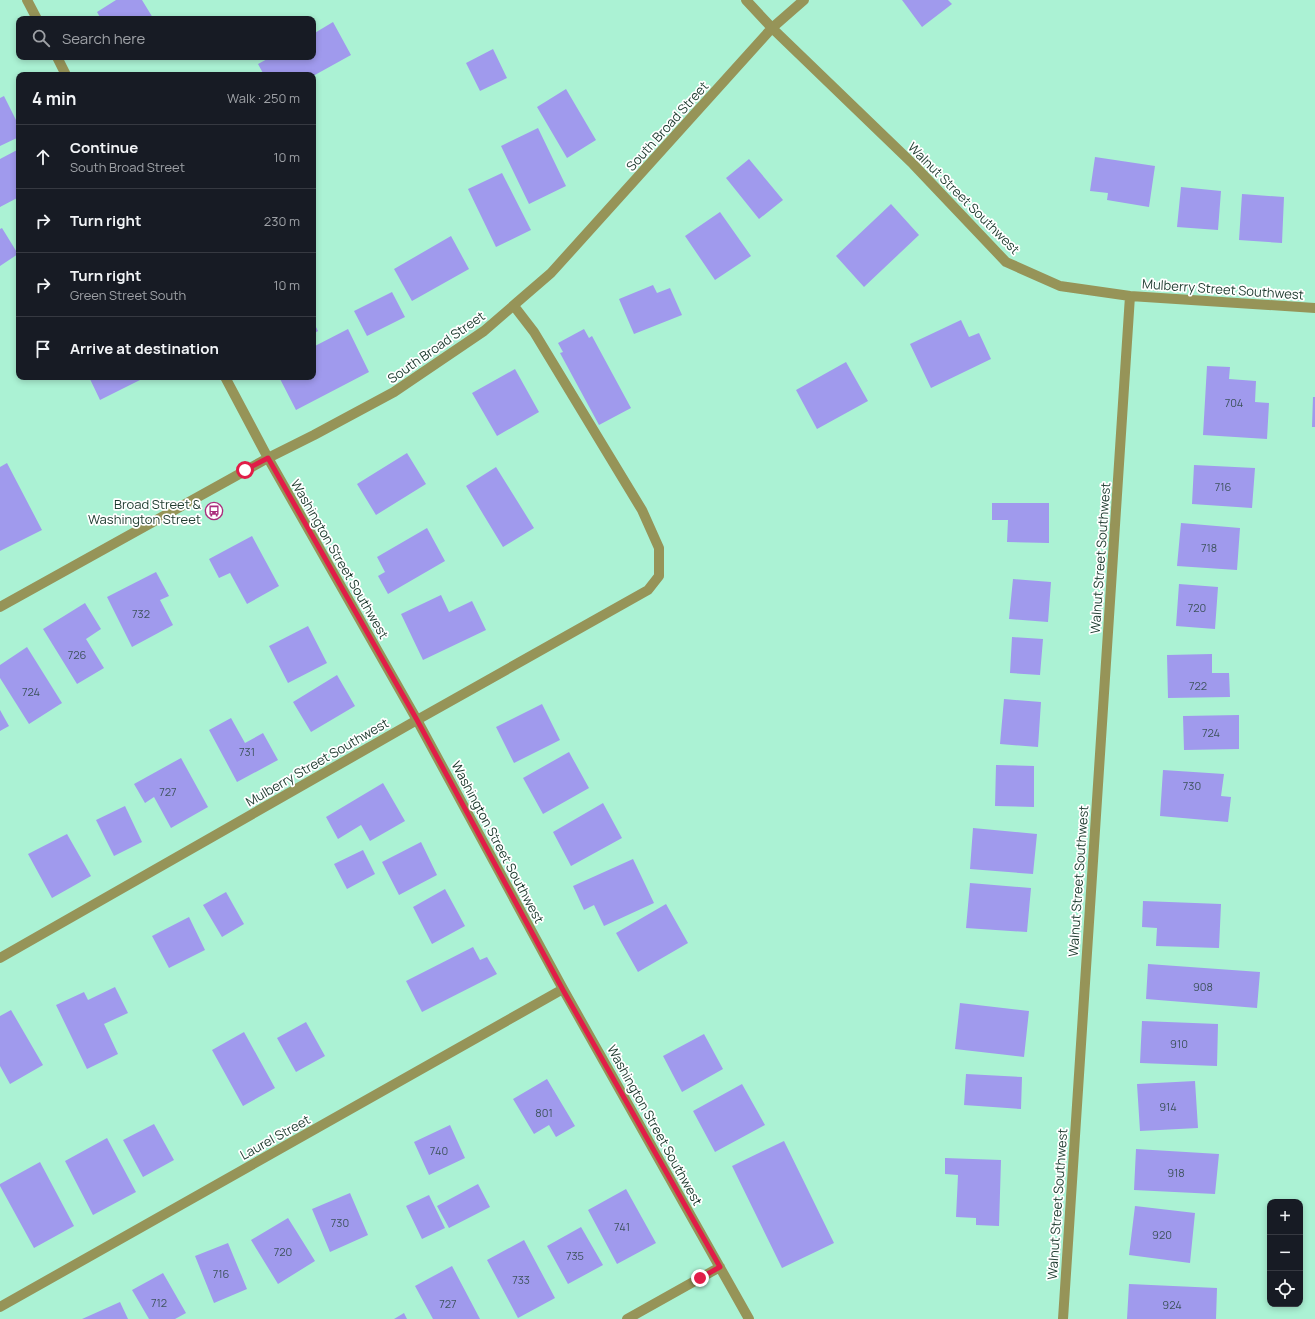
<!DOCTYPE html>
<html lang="en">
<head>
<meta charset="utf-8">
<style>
	:root { --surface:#171b24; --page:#242831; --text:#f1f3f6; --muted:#9ea1a6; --line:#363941 }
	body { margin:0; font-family:Manrope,sans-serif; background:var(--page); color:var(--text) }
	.controls { position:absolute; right:12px; bottom:12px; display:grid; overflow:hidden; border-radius:8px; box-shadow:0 2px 6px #0003 }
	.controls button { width:36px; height:36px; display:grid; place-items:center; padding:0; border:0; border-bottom:1px solid var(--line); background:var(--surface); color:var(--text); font:20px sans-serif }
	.stop { position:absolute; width:12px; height:12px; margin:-9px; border:3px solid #e11d48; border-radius:50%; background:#fff }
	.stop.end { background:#e11d48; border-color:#fff; box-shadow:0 1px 4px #0008 }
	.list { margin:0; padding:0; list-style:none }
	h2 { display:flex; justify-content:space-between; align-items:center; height:52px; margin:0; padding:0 16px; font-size:17px }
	h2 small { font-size:13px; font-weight:400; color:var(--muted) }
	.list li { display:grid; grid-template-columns:26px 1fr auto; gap:12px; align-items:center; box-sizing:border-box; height:64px; padding:0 16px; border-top:1px solid var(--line) }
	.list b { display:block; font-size:15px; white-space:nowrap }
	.list p { margin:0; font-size:13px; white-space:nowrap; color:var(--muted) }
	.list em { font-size:13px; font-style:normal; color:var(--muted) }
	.icon { flex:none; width:22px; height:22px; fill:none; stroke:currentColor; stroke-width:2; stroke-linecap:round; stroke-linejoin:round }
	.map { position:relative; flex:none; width:1315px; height:1319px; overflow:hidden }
	.search { position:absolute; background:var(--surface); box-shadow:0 2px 6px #0003; left:16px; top:16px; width:300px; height:44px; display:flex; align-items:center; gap:10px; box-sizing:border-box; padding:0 14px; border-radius:8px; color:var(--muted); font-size:15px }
	.panel { position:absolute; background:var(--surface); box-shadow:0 2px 6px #0003; left:16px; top:72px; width:300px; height:308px; border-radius:8px }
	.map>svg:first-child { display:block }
</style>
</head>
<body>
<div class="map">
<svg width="1315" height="1319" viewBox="0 0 1315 1319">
	<rect width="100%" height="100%" fill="#abf2d4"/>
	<path fill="#a09aed" d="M116,0H142L153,18L101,19L97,12Z
		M902,0H948L952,4L922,27Z
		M333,22L351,55L313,76V75H264L258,64L271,57H313V34Z
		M493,49L507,78L480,91L466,63Z
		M566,89L596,140L567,158L537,107Z
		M4,96L19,126V137L0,146V98Z
		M538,128L566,186L529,204L501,146Z
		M19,149V197L0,207V159Z
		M1095,157L1155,166L1149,207L1107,200L1108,193L1090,191Z
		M749,159L783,200L759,219L726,178Z
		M502,173L531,230L496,247L468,189Z
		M1181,187L1221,191L1218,230L1177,227Z
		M1242,194L1284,197L1282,243L1239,240Z
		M891,204L919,235L864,287L836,256Z
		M720,212L751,256L715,280L685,236Z
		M2,228L18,254L0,266V229Z
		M451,236L469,269L412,301L394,269Z
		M653,285L657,293L670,288L682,315L634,334L619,299Z
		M392,292L405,317L367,336L354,311Z
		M961,320L969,337L979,333L991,359L931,388L910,344Z
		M313,321L318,331L313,334Z
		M348,329L369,372L296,410L279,377H313V347Z
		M584,329L589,338L592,336L631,408L599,425L560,353L563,352L558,343Z
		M846,362L868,401L817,429L796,390Z
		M1207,366L1230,367L1229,379L1256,381L1255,402L1269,403L1267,439L1203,435Z
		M515,369L539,412L497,436L472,393Z
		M89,377H146L100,400Z
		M1313,397H1315V427H1312Z
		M407,453L426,484L376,515L357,484Z
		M7,463L42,530L0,551V467Z
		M1194,465L1255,468L1252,508L1192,504Z
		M496,467L534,528L503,547L466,486Z
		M992,503H1049V543L1007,542L1008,520H992Z
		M1181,523L1240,528L1237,570L1177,566Z
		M427,528L445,561L388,594L378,576L385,572L377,557Z
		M252,536L279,586L247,604L230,573L219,578L209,559Z
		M156,572L169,596L160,600L173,625L132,647L107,597Z
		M1013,579L1051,582L1048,622L1009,619Z
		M1179,584L1218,587L1215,629L1176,626Z
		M441,595L449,612L472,601L486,630L423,660L401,614Z
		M85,603L101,629L86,639L104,668L77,684L43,629Z
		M308,626L327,663L288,683L269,646Z
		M1012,637L1043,639L1040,675L1010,673Z
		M27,647L62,703L29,724L0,678V665Z
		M1212,654V673H1229L1230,697L1168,698L1167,655Z
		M337,675L355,706L311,732L293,702Z
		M1004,699L1041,702L1038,747L1000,744Z
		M542,704L560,740L514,763L496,727Z
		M0,710L9,726L0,731Z
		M1239,715V749L1184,750L1183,716Z
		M231,718L245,743L263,733L278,760L237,782L209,730Z
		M569,752L589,788L543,814L523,778Z
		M181,758L208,807L171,828L154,797L145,803L134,784Z
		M996,765L1034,766V807L995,806Z
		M1163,770L1224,774L1221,796L1231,797L1228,822L1160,816Z
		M383,783L405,821L370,841L361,825L338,839L326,817Z
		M603,803L622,838L571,866L553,832Z
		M125,806L142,842L114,856L96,820Z
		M973,828L1037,834L1033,874L970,869Z
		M67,834L91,876L52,898L28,854Z
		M421,842L437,875L399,895L382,862Z
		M363,850L375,874L347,889L334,864Z
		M633,859L654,903L604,926L594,905L584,910L573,886Z
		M970,883L1031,888L1027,932L966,928Z
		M445,889L465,926L432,944L413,907Z
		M226,892L244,924L222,937L203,905Z
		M1143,901L1221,904L1219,948L1156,946L1157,928L1142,927Z
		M666,904L688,943L638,972L616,933Z
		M189,917L205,950L169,968L152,936Z
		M473,947L480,960L487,957L497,974L422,1012L406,981Z
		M1148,964L1260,972L1257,1008L1146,999Z
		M115,987L128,1013L104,1024L118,1054L87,1069L56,1005L84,992L88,1000Z
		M960,1003L1029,1011L1024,1057L955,1049Z
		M11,1010L43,1065L10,1084L0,1066V1016Z
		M1142,1021L1218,1024L1217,1066L1140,1063Z
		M306,1022L325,1056L296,1072L277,1038Z
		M244,1032L275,1088L243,1106L212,1050Z
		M704,1034L723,1069L682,1092L663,1056Z
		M966,1074L1022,1077L1021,1109L964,1105Z
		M547,1079L575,1126L556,1137L549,1125L534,1134L513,1099Z
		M1195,1081L1198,1128L1140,1131L1137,1084Z
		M742,1084L765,1125L715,1152L693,1111Z
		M154,1124L174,1160L143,1177L123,1140Z
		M450,1125L465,1158L429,1175L414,1142Z
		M107,1138L136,1192L93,1215L65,1161Z
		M784,1141L834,1243L782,1268L732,1166Z
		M1136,1149L1219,1154L1215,1194L1134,1190Z
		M945,1158L1001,1160L999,1226L976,1225V1218L956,1217L958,1175L945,1174Z
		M40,1162L74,1226L34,1248L0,1186V1184Z
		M478,1184L490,1207L449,1228L437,1206Z
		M626,1189L656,1243L617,1264L588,1210Z
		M350,1193L368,1235L330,1252L312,1209Z
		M429,1195L445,1228L422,1239L406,1206Z
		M1135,1206L1195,1213L1190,1263L1129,1255Z
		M288,1218L315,1261L278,1284L251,1240Z
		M581,1227L603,1265L568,1284L547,1246Z
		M524,1240L555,1298L518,1318L487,1260Z
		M228,1243L247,1289L214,1303L195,1256Z
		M452,1266L480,1319H433L415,1286Z
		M163,1273L186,1313L175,1319H149L132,1290Z
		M1129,1284L1217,1288L1216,1319H1127Z
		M120,1302L128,1319H82Z
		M404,1313L407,1319H394Z"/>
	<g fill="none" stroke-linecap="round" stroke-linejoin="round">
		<path stroke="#969458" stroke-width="10" d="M27,0L37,19
			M746,0L772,28L913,164L1006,262L1060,286L1130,296L1315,308
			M57,57L66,75
			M225,377L268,458L417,720L563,989L749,1319
			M0,607L268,458L314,435L394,392L484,331L551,273L772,28L804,0
			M0,958L417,720L648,590L659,576V548L642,510L534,332L514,306
			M0,1307L563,989
			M627,1319L720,1267
			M1063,1319L1130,296"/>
	</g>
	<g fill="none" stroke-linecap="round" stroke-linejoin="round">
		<path stroke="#e11d48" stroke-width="5" d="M245,470L268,458L417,720L563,990L720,1267L700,1278"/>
	</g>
	<defs>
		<symbol id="bus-ring" viewBox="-11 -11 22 22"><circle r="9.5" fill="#fff" stroke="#aa2c7c" stroke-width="1.5"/><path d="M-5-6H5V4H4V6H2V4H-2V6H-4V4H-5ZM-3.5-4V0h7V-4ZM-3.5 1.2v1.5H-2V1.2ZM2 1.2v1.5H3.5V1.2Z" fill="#aa2c7c"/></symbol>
	</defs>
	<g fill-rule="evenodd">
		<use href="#bus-ring" x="204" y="501" width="20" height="20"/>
	</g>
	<g text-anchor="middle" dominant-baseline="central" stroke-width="3.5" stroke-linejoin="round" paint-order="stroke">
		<g font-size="11" fill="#3e535e">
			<text x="1234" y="402">704</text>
			<text x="1223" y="486">716</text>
			<text x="1209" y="547">718</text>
			<text x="1197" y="607">720</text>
			<text x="141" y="613">732</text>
			<text x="77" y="654">726</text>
			<text x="1198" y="685">722</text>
			<text x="31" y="691">724</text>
			<text x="1211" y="732">724</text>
			<text x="247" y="751">731</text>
			<text x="1192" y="785">730</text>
			<text x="168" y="791">727</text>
			<text x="1203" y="986">908</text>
			<text x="1179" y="1043">910</text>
			<text x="1168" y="1106">914</text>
			<text x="544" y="1112">801</text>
			<text x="439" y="1150">740</text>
			<text x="1176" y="1172">918</text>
			<text x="340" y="1222">730</text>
			<text x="622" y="1226">741</text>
			<text x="1162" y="1234">920</text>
			<text x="283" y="1251">720</text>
			<text x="575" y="1255">735</text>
			<text x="221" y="1273">716</text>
			<text x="521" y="1279">733</text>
			<text x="159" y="1302">712</text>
			<text x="448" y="1303">727</text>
			<text x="1172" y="1304">924</text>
		</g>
		<g font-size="13" fill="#1e3b2f" stroke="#fff">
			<text transform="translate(667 126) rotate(-48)">South Broad Street</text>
			<text transform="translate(964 198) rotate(45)">Walnut Street Southwest</text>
			<text transform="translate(1223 289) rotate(4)">Mulberry Street Southwest</text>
			<text transform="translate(436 347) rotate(-35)">South Broad Street</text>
			<text transform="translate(1100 558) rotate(-86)">Walnut Street Southwest</text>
			<text transform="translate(340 559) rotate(60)">Washington Street Southwest</text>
			<text transform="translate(317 762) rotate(-30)">Mulberry Street Southwest</text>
			<text transform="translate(498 842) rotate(62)">Washington Street Southwest</text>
			<text transform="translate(1078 881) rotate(-86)">Walnut Street Southwest</text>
			<text transform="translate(655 1125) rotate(61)">Washington Street Southwest</text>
			<text transform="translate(275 1137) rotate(-29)">Laurel Street</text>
			<text transform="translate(1057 1204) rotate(-86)">Walnut Street Southwest</text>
		</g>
		<g font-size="13" fill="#1e3b2f" stroke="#fff" text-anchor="end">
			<text x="201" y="504">Broad Street &amp;<tspan x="201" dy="15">Washington Street</tspan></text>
		</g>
	</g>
</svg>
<div class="controls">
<button>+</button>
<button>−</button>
<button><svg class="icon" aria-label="locate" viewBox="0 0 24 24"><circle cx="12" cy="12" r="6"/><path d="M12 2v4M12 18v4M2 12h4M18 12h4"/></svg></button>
</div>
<div class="stop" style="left:245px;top:470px"></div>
<div class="stop end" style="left:700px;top:1278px"></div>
<div class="search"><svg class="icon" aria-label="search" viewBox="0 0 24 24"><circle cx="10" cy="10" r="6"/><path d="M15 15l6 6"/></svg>Search here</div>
<section class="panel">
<h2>4 min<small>Walk · 250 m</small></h2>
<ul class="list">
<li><svg class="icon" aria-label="ahead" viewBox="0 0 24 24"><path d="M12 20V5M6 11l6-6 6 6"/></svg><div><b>Continue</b><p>South Broad Street</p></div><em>10 m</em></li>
<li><svg class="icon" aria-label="right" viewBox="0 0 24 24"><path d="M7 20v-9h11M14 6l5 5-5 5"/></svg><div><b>Turn right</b></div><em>230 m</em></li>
<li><svg class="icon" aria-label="right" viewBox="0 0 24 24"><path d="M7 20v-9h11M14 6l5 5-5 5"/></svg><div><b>Turn right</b><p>Green Street South</p></div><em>10 m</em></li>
<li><svg class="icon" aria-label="arrive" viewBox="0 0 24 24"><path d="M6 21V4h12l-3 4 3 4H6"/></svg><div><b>Arrive at destination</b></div></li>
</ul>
</section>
</div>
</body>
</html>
